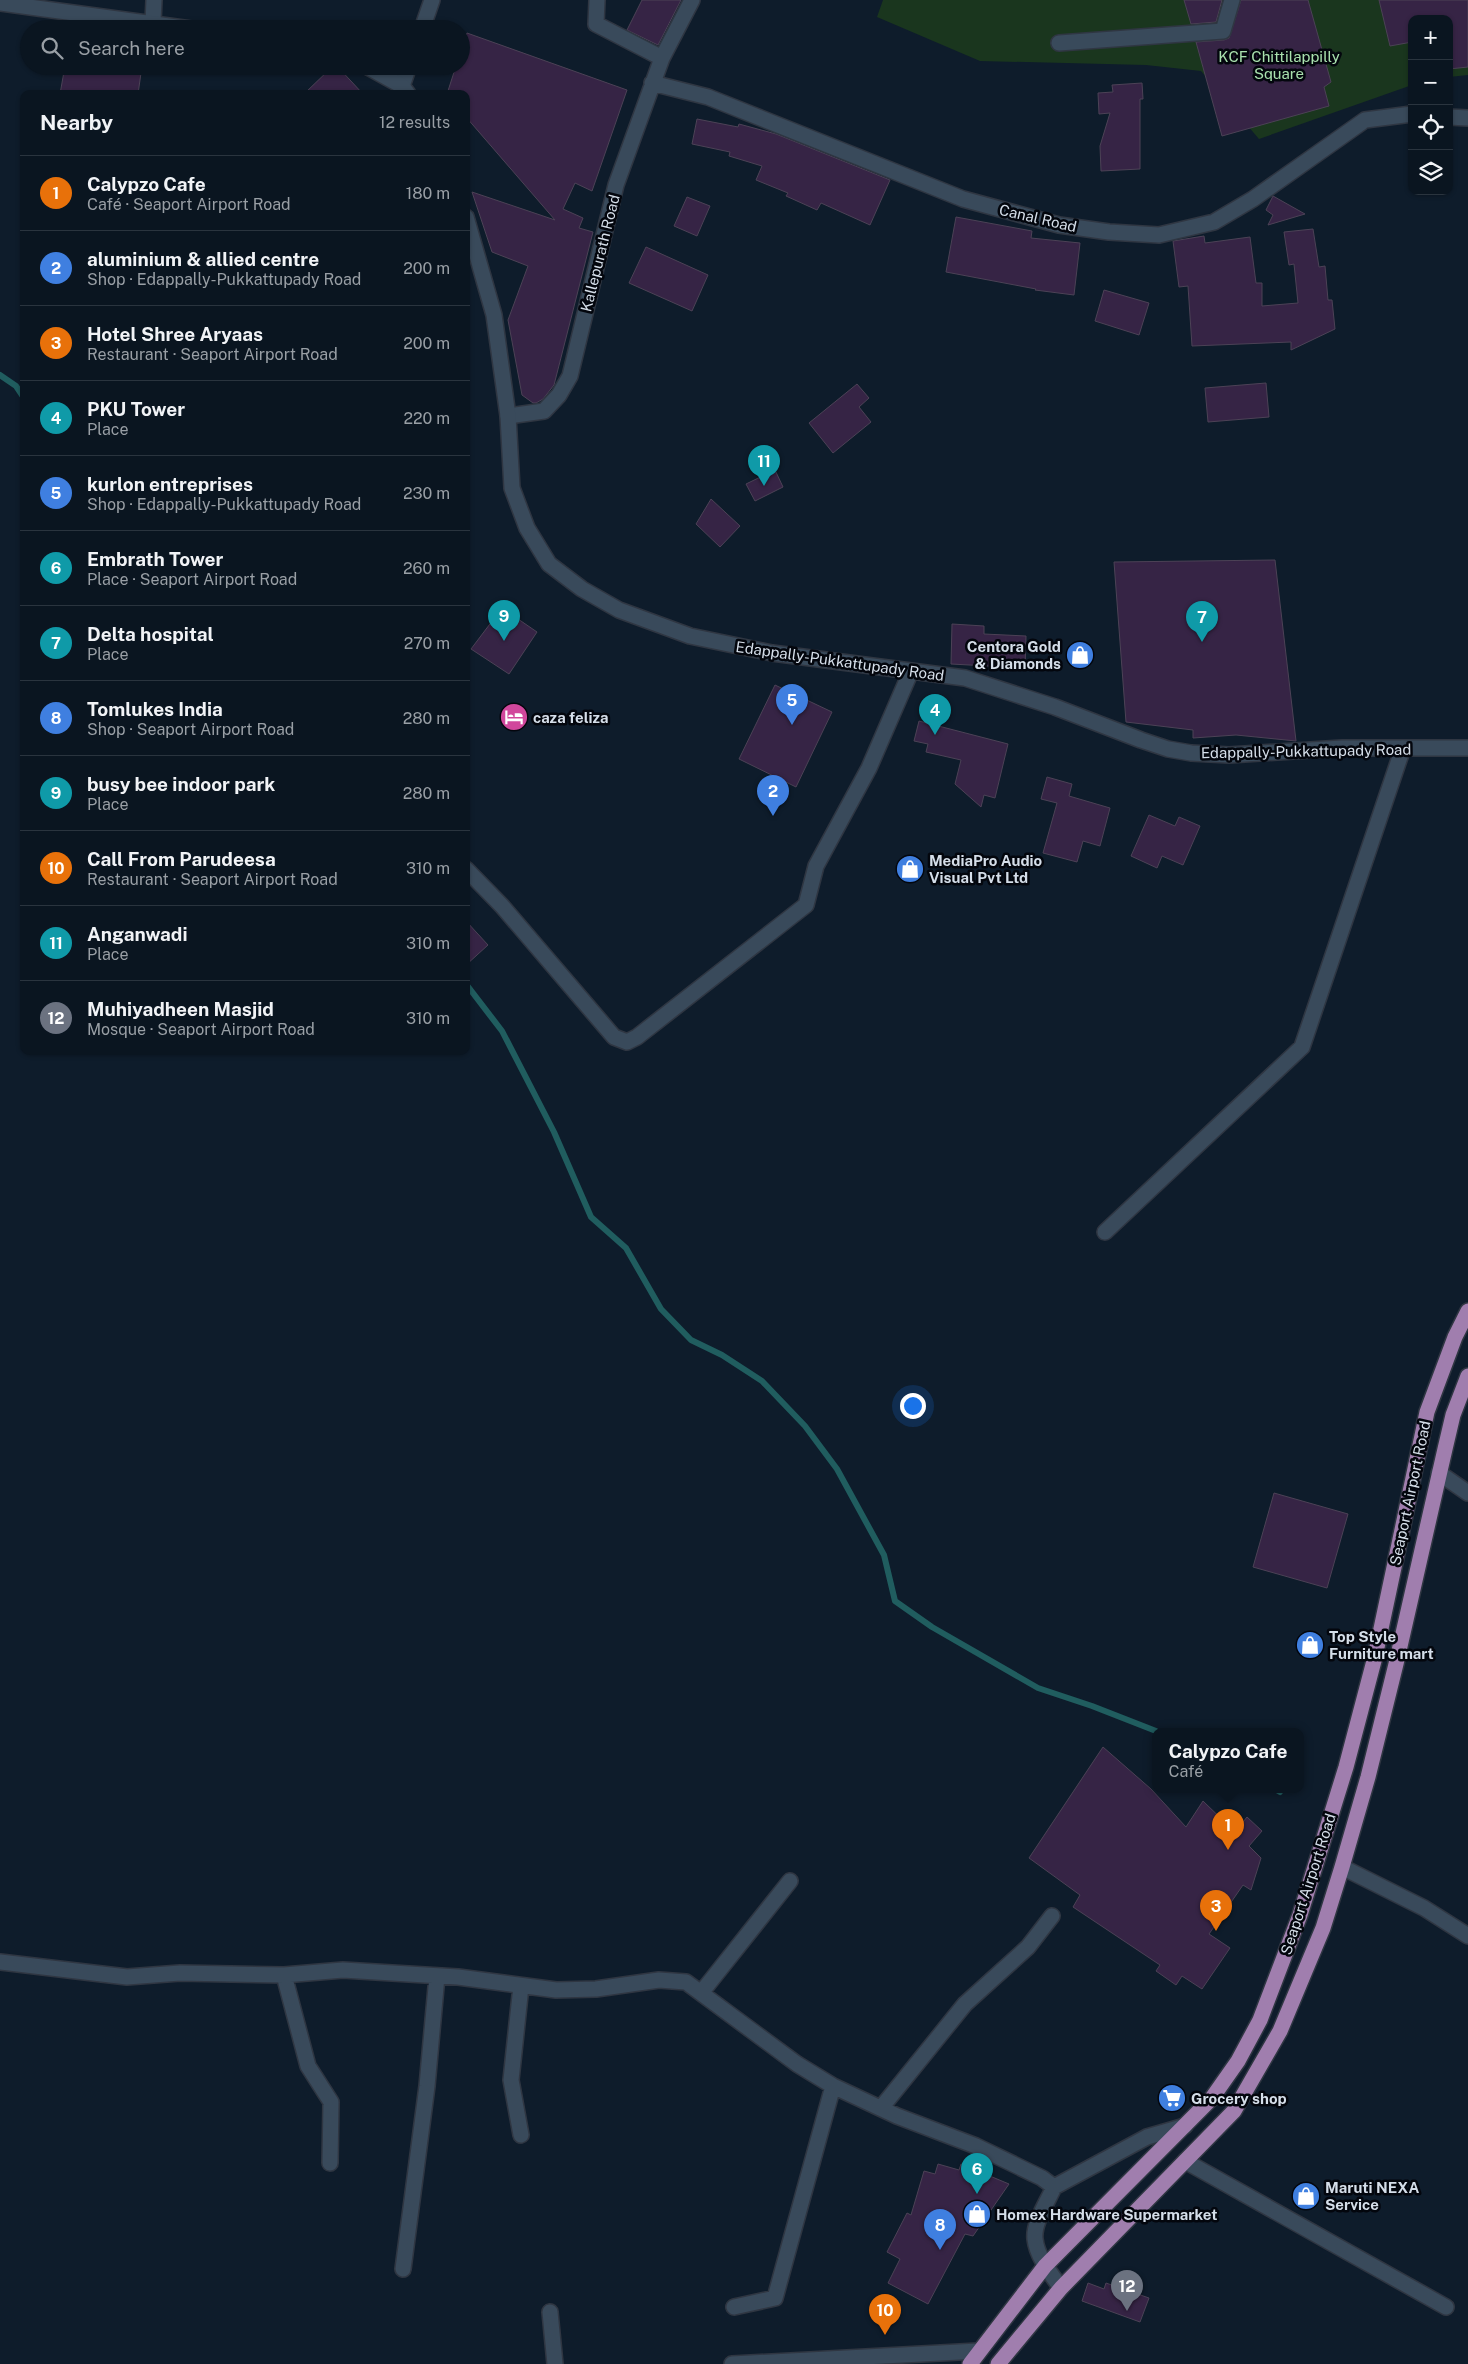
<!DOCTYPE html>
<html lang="en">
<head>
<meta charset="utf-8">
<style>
	:root { --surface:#0a1520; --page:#131e29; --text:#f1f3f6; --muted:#999fa5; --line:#2a343e; --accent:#ea580c }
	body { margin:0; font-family:"Public Sans",sans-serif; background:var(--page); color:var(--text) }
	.controls { position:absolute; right:15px; top:15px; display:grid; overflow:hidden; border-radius:10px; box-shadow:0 1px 4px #0004 }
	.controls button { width:45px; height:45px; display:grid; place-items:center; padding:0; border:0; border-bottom:1px solid var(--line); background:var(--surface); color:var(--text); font:25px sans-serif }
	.you { position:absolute; left:912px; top:1405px; width:18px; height:18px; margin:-12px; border:4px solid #fff; border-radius:50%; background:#1a73e8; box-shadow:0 0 0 8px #1a73e833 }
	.badge { display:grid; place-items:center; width:32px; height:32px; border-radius:50%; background:var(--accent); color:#fff; font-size:16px; font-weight:700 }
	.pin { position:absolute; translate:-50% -41px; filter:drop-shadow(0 1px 2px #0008) }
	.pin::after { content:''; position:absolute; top:26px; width:18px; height:15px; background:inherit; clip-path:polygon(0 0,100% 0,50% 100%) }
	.popup { position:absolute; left:1152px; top:1728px; width:152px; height:65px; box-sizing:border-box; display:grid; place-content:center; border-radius:10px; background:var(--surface); filter:drop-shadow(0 1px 4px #0005); font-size:16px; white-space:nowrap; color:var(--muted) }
	.popup b { font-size:19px; color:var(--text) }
	.popup::after { content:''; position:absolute; left:50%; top:100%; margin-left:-10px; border:10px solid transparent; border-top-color:var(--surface) }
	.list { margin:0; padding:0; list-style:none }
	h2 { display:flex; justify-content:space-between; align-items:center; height:65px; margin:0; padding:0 20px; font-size:21px }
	h2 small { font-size:16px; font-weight:400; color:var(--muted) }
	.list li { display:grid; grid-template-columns:32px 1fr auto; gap:15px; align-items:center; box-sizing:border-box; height:75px; padding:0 20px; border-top:1px solid var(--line) }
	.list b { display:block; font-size:19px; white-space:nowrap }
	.list p { margin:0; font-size:16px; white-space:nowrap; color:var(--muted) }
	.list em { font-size:16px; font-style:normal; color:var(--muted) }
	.icon { flex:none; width:28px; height:28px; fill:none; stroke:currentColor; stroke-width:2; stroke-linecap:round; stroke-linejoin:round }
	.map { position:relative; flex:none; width:1468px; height:2364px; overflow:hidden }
	.search { position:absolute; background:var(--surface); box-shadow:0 1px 4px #0004; left:20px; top:20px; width:450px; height:55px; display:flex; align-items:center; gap:12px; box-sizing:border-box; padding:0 18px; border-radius:28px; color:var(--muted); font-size:19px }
	.panel { position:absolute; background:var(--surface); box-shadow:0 1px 4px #0004; left:20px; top:90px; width:450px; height:965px; border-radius:10px }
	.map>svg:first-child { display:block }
</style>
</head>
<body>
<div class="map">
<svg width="1468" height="2364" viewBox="0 0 1468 2364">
	<rect width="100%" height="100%" fill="#0e1c2b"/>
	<path fill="#1a361e" d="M883,0H1468V75L1449,77V19H1412V85L1259,139L1201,71L1146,65L980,61L877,17Z"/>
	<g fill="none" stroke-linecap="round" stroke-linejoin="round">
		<path stroke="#205d5f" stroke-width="6" d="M0,375L16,386L24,398
			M466,984L502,1031L554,1132L591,1217L626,1248L661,1309L691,1340L722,1355L762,1381L805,1426L837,1469L884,1555L895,1601L932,1627L1038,1688L1092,1706L1156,1731
			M1275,1789L1280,1792"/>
	</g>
	<path fill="#362445" stroke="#4c4256" d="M642,0H681L658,45L627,30Z
		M1184,0H1222L1216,22L1191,24Z
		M1241,0H1308L1331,82L1324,87L1329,106L1222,136L1196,42L1224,40L1229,38Z
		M1379,0H1468V67L1449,69V19H1412V42L1390,46Z
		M467,33L627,90L592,191L575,183L563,209L583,218L579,228L593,232L554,385L543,399L536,403H533L522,395L508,320L528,266L492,252L472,192L555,220L466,117V94H447L456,66H461V49Z
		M65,66H142L138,94H60Z
		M333,66H337L363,94H304Z
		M1142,83L1143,99H1140V169L1101,171L1100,146L1110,113L1099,114L1098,93L1113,92L1112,85Z
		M697,119L738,127L739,124L776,134L890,180L870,225L821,203L817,210L786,196L788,193L756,180L762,166L729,156L730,152L692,144Z
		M1273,196L1305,214L1268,225L1273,215L1266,210Z
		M687,197L710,206L697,236L674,226Z
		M956,217L1032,231L1031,238L1080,243L1074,295L1035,290L1036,289L946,272Z
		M1313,229L1319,267L1325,266L1328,300H1332L1335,329L1291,350V342L1192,346L1188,286L1179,287L1173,241L1204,236L1205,243L1250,237L1256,283H1262V306L1298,303L1294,264L1289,265L1284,232Z
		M646,247L708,275L692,311L629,283Z
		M1104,290L1149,303L1139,335L1095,321Z
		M1266,383L1269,417L1208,422L1205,388Z
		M857,384L869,398L859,407L871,422L833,453L809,423Z
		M775,470L783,487L755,501L746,484Z
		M711,499L740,526L720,547L696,524Z
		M1275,560L1296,741L1236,735L1193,738V730L1126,722L1114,562Z
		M502,608L537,632L509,674L471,649Z
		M952,624L984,626V634L1026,636L1025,668L951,664Z
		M775,685L832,712L796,787L739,759Z
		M919,721L1008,744L995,798L984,795L981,807L955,784L961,760L926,752L928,744L914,741Z
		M1047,777L1072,784L1069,796L1110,808L1100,846L1083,841L1077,862L1043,853L1057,803L1041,799Z
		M1149,815L1175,826L1179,817L1200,826L1183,865L1162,856L1157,868L1131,856Z
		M466,921L488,945L466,965Z
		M1274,1493L1348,1514L1327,1588L1253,1567Z
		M1103,1747L1151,1789L1186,1827L1203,1801L1235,1832L1247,1817L1262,1831L1249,1846L1261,1858L1251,1890L1243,1885L1209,1934L1230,1948L1202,1989L1182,1976L1176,1985L1156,1971L1160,1965L1073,1907L1080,1895L1029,1858Z
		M938,2164L959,2170L961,2164L1009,2184L973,2236L965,2234L928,2304L888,2283L900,2259L887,2252L907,2213L911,2215L924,2171L935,2174Z
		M1088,2283L1104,2289L1106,2283L1149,2298L1140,2322L1082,2301Z"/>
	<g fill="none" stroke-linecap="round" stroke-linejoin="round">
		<defs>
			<path id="street" d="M153,22L154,0
				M422,29L432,0
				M1059,43L1223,31L1232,0
				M662,58L692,0
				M652,83L708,97L963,199L1059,225L1109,232L1159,235L1214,222L1253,199L1365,120L1412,114
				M402,86L409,66
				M1449,117L1468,118
				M508,416L544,411L559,395L570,376L616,185L662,58L596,24L597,0
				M466,869L502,906L614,1037L627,1042L637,1037L806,905L816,866L869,768L911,671
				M1105,1232L1302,1047L1403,748
				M1439,1473L1468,1493
				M1342,1867L1424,1908L1468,1936
				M0,1962L127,1977L180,1973L284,1975L343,1970L458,1977L556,1990L596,1989L659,1980L686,1982L797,2064L833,2086L897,2116L976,2146L1042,2178L1054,2187C1048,2201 1033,2223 1035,2239C1037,2257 1051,2274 1061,2288
				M284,1975L308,2066L331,2102L330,2163
				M701,1993L790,1881
				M881,2108L965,2004L1028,1947L1052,1916
				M521,2135L511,2080L521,1986
				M1185,2161L1446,2307
				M1054,2187L1147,2137L1185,2126
				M403,2269L427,2086L437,1976
				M734,2307L775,2298L833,2086
				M550,2312L555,2364
				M732,2364L978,2351"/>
			<path id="secondary" d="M0,3L191,29
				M366,66L402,86L408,94
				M466,217L494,315L508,416L512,488L527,528L549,564L582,589L619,610L690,636L772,653L965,678L1055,707L1141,740L1168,749L1191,753L1229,755L1342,748H1468"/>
			<path id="primary" d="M970,2364L1045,2266L1212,2098L1238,2061L1260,2020L1300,1915L1346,1767L1375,1657L1427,1412L1455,1337L1468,1311
				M998,2364L1061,2288L1234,2111L1280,2031L1323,1928L1342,1867L1368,1777L1396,1664L1445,1449L1453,1415L1468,1376"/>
		</defs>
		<use href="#street" stroke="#2f3642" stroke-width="18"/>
		<use href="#secondary" stroke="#2f3642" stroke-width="18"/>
		<use href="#primary" stroke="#2f3642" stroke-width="18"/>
		<use href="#street" stroke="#394a5b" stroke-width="15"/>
		<use href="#secondary" stroke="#394a5b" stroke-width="15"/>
		<use href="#primary" stroke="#a07eae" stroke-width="15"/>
	</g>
	<defs>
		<symbol id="shop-disc" viewBox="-11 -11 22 22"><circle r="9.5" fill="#3f7fe0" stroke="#03060d"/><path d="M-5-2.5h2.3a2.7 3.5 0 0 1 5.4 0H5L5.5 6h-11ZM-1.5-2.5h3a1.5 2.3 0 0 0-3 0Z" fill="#fff"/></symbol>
		<symbol id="hotel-disc" viewBox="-11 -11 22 22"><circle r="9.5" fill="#d1479c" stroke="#03060d"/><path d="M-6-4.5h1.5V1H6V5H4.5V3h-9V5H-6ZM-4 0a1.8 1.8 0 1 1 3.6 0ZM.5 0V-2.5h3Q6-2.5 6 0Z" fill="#fff"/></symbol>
		<symbol id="supermarket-disc" viewBox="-11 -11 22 22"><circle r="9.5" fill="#3f7fe0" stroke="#03060d"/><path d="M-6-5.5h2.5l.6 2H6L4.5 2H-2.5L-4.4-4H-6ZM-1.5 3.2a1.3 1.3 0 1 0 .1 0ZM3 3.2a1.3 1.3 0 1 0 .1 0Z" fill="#fff"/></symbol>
	</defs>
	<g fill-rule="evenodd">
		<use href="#shop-disc" x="1064" y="639" width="32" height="32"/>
		<use href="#hotel-disc" x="498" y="701" width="32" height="32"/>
		<use href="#shop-disc" x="894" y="853" width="32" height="32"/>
		<use href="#shop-disc" x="1294" y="1629" width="32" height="32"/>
		<use href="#supermarket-disc" x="1156" y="2082" width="32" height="32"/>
		<use href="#shop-disc" x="1290" y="2180" width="32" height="32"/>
		<use href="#shop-disc" x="961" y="2198" width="32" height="32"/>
	</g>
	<g text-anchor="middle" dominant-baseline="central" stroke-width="5" stroke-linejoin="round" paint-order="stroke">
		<g font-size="15" fill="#a9e1ae" stroke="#03060d">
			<text x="1279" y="56">KCF Chittilappilly<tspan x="1279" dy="17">Square</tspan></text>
		</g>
		<g font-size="15" fill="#d5dee9" stroke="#03060d">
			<text transform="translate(1038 218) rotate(13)">Canal Road</text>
			<text transform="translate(600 253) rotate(-76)">Kallepurath Road</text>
			<text transform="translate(840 661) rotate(8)">Edappally-Pukkattupady Road</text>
			<text transform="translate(1306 751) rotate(-1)">Edappally-Pukkattupady Road</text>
			<text transform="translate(1410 1493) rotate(-78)">Seaport Airport Road</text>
			<text transform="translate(1308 1884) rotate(-72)">Seaport Airport Road</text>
		</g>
		<g font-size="15" font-weight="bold" fill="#d5dee9" stroke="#03060d" text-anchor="start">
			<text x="1061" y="646" text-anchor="end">Centora Gold<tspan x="1061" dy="17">&amp; Diamonds</tspan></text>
			<text x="533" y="717">caza feliza</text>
			<text x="929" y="860">MediaPro Audio<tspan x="929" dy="17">Visual Pvt Ltd</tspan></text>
			<text x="1329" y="1636">Top Style<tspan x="1329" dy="17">Furniture mart</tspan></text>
			<text x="1191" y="2098">Grocery shop</text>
			<text x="1325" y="2187">Maruti NEXA<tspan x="1325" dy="17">Service</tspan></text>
			<text x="996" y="2214">Homex Hardware Supermarket</text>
		</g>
	</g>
</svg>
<div class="controls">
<button>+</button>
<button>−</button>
<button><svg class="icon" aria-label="locate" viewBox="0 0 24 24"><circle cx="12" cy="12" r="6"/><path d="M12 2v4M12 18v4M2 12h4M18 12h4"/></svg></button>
<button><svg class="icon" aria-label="layers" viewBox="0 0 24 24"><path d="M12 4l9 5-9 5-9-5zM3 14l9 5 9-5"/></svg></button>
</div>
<div class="you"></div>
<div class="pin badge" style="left:1228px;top:1850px;background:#e8710a">1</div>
<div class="popup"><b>Calypzo Cafe</b>Café</div>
<div class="pin badge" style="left:773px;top:816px;background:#3f7fe0">2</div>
<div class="pin badge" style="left:1216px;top:1931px;background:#e8710a">3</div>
<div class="pin badge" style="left:935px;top:735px;background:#0f9aa8">4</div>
<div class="pin badge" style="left:792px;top:725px;background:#3f7fe0">5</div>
<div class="pin badge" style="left:977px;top:2194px;background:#0f9aa8">6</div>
<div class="pin badge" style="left:1202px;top:642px;background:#0f9aa8">7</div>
<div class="pin badge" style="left:940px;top:2250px;background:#3f7fe0">8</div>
<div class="pin badge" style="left:504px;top:641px;background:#0f9aa8">9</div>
<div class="pin badge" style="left:885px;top:2335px;background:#e8710a">10</div>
<div class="pin badge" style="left:764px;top:486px;background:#0f9aa8">11</div>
<div class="pin badge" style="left:1127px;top:2311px;background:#6b7280">12</div>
<div class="search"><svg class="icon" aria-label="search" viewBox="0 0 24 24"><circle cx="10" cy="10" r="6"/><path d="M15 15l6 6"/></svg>Search here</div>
<section class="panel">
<h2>Nearby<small>12 results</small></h2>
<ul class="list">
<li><span class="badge" style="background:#e8710a">1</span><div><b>Calypzo Cafe</b><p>Café · Seaport Airport Road</p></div><em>180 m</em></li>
<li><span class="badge" style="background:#3f7fe0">2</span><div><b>aluminium &amp; allied centre</b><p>Shop · Edappally-Pukkattupady Road</p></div><em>200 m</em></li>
<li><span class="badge" style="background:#e8710a">3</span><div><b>Hotel Shree Aryaas</b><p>Restaurant · Seaport Airport Road</p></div><em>200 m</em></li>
<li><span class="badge" style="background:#0f9aa8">4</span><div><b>PKU Tower</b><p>Place</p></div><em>220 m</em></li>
<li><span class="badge" style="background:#3f7fe0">5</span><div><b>kurlon entreprises</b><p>Shop · Edappally-Pukkattupady Road</p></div><em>230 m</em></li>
<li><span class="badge" style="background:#0f9aa8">6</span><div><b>Embrath Tower</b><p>Place · Seaport Airport Road</p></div><em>260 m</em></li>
<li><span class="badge" style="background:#0f9aa8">7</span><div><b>Delta hospital</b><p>Place</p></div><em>270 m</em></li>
<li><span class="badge" style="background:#3f7fe0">8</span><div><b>Tomlukes India</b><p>Shop · Seaport Airport Road</p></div><em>280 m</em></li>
<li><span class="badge" style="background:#0f9aa8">9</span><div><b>busy bee indoor park</b><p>Place</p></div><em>280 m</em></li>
<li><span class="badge" style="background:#e8710a">10</span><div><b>Call From Parudeesa</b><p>Restaurant · Seaport Airport Road</p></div><em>310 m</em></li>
<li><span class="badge" style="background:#0f9aa8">11</span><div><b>Anganwadi</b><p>Place</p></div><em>310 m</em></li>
<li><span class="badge" style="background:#6b7280">12</span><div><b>Muhiyadheen Masjid</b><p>Mosque · Seaport Airport Road</p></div><em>310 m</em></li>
</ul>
</section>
</div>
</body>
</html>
